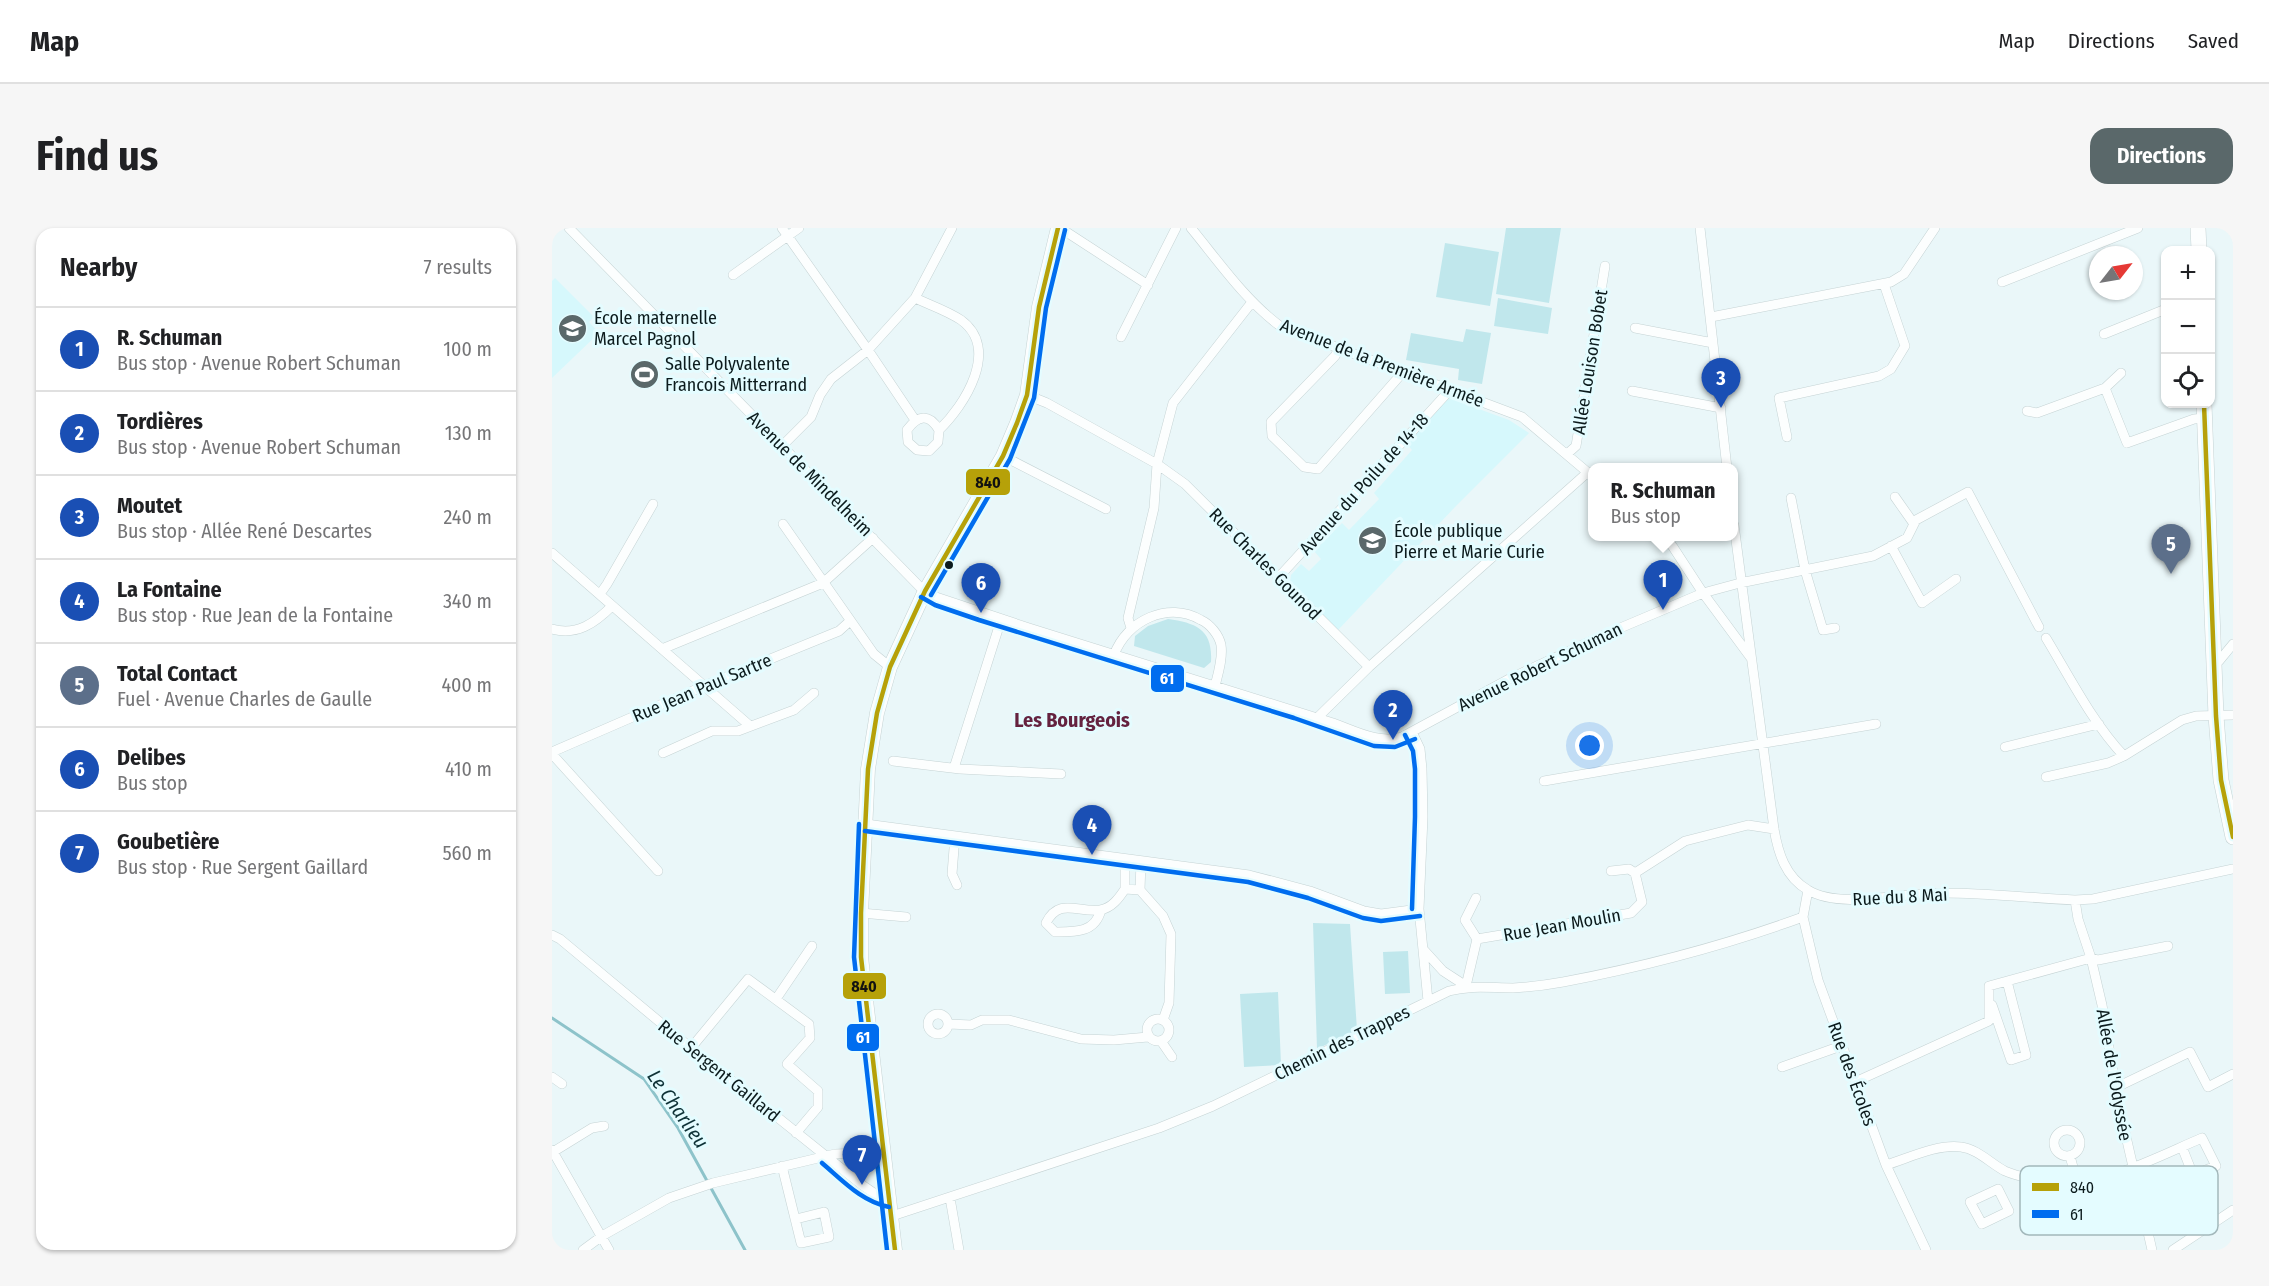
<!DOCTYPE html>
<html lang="en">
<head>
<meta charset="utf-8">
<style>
	:root { --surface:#fff; --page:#f6f6f6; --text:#202124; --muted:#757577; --line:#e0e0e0; --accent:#5a686a }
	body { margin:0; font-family:"Fira Sans Condensed",sans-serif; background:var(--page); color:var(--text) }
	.controls { position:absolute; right:18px; top:18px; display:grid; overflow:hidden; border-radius:12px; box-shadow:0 2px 4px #0004 }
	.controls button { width:54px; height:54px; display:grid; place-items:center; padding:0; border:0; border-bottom:2px solid var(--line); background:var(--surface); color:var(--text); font:30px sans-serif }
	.compass { position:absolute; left:1537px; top:18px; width:54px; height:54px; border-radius:50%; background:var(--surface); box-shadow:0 2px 4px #0004; rotate:59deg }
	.you { position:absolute; left:1038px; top:518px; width:21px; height:21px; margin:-15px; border:4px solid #fff; border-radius:50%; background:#1a73e8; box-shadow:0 0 0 9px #1a73e833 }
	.badge { display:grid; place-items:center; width:39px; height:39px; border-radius:50%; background:var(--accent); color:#fff; font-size:20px; font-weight:700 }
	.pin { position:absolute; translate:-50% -50px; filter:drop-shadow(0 2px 3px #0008) }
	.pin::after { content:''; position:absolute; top:32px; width:21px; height:18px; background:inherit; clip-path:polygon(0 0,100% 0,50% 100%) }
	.popup { position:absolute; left:1036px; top:235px; width:150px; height:78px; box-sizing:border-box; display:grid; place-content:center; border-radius:12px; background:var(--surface); filter:drop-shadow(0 2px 4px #0005); font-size:20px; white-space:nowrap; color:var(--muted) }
	.popup b { font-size:22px; color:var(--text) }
	.popup::after { content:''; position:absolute; left:50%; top:100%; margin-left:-12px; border:12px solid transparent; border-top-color:var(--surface) }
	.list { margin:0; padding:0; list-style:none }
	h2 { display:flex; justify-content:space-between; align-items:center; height:78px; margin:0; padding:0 24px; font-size:26px }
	h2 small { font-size:20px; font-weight:400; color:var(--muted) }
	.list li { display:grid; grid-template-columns:39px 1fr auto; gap:18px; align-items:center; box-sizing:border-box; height:84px; padding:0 24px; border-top:2px solid var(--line) }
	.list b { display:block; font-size:22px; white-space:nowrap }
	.list p { margin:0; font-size:20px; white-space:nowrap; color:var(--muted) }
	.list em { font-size:20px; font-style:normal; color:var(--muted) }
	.icon { flex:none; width:33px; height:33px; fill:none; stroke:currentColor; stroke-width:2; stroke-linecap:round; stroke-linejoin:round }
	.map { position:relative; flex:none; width:1681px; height:1022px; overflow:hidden; border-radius:18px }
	header { display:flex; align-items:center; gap:36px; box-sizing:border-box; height:84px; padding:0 30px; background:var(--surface); border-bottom:2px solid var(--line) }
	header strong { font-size:28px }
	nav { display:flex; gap:33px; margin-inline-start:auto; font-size:21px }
	.intro { display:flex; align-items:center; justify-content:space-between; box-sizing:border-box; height:144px; padding:0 36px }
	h1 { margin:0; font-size:42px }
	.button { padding:15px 27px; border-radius:18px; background:var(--accent); color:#fff; font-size:21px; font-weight:700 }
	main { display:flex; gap:36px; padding:0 36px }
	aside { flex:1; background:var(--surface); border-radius:18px; box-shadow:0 2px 4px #0004 }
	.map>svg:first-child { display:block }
</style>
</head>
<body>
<header>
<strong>Map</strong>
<nav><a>Map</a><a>Directions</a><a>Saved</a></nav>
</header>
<div class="intro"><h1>Find us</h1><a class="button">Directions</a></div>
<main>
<aside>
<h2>Nearby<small>7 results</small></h2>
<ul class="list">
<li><span class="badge" style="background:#1a4fb4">1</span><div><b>R. Schuman</b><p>Bus stop · Avenue Robert Schuman</p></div><em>100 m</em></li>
<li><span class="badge" style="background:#1a4fb4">2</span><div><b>Tordières</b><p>Bus stop · Avenue Robert Schuman</p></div><em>130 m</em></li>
<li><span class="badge" style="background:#1a4fb4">3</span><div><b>Moutet</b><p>Bus stop · Allée René Descartes</p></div><em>240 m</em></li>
<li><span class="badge" style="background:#1a4fb4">4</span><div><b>La Fontaine</b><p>Bus stop · Rue Jean de la Fontaine</p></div><em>340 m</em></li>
<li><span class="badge" style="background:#5c6f8a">5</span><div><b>Total Contact</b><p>Fuel · Avenue Charles de Gaulle</p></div><em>400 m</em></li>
<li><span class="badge" style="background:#1a4fb4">6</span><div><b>Delibes</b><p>Bus stop</p></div><em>410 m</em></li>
<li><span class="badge" style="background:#1a4fb4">7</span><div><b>Goubetière</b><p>Bus stop · Rue Sergent Gaillard</p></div><em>560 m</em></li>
</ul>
</aside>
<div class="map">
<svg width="1681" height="1022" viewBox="0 0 1681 1022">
	<rect width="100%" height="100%" fill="#eaf7f9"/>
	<path fill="#d6f8fc" d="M3,50L42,89L37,94L47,105L0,150V53Z
		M897,170L957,192L977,205L904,278L786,402L738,353L739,347L749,336L757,343L769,331L762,323L790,295L797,302L827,271L822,265L860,222L854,215Z"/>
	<path fill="#c0e7ec" d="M954,0H1009L997,75L944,66Z
		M893,15L947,24L938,78L884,69Z
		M946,70L1000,80L996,106L942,98Z
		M914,101L939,105L930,156L906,152L907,141L854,132L859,105L911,114Z
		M616,391C645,395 661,402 659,434L652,440L582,418L583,408L596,398Z
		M761,695L798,696L805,802L765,821Z
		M856,723L858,765L833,766L831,724Z
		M726,764L729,837L692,839L688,766Z"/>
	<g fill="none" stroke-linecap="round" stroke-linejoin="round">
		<path stroke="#8dc3ca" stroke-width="3" d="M0,790L92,851L126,900L193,1022"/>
		<defs>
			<path id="street" d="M17,0L368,359L378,367L477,400L781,495C804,503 826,516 850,509L959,450L1054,406L1151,365L1188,355L1321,328L1355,310L1364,292L1416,264L1487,399
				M230,0L316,122L363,192
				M639,0C667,34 693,72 728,98L970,189L1040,248
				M1148,0L1175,240
				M505,1L516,5L596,57
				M181,47L247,0
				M1450,54L1586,0
				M363,70C378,77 396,83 409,92C449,121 412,178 387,202L386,214L377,223L365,222L356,214L355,202C366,187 377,185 387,202
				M1159,89L1339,54L1352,46L1383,0
				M1083,100L1161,115
				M1552,106L1614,81
				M569,109L624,0
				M787,121L783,128L719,194L720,208L752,239L766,241L852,143
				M1553,160L1575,215L1642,191L1653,190
				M1080,163L1169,180
				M475,167L495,175L605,236L633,256L817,439
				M1475,183L1485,185L1553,160L1569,145
				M1235,209L1227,170L1327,148L1339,141L1353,118L1332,56
				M230,218L259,189L268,167L279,151L316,122L363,70L400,0
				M1015,226L1024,218L1053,38
				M451,228L554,281
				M1343,269L1362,296
				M1239,270L1253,342L1271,402L1283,400
				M231,296L322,426L338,439
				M1182,297L1222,601C1226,624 1233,649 1256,662C1289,682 1352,664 1391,665C1435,665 1479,670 1523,672L1541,671L1681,641
				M1112,308L1121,319L1151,365L1199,430
				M1339,318L1370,375L1404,351
				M0,325L197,497
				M726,350L897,163
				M48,366L55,356L101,276
				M579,400L576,390L602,280L605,236L621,175L700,74
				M0,401C25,408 43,395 60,378
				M1494,410C1517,448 1542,497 1572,528L1630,492L1644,488L1681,487
				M110,421L271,355L321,310
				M562,427C575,392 616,373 649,392C658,396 667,407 669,417C671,430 666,446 663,458
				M1661,433H1667L1681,416
				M765,490L817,439L1036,244
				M860,504L868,521L870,541L871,589L867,681L876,773
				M1453,519L1547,496
				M0,524L152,458L287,403L298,393
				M111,525L160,503H186L242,482L262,465
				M0,526L106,643
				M341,533L408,541L509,546
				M402,540L449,392
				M1494,549L1556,535L1572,528
				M992,553L1324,496
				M314,596L697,647L758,663L812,683L829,686L867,681
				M403,608L400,646L405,657
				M573,631V661L588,662L589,633
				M1059,643L1077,641L1083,645
				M588,662L611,688L619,706L617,775L611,792
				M1256,662L1251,689L1266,752L1334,937L1374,1022
				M924,670L913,692L925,711
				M1523,672L1526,691L1539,730L1550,777L1565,869L1600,1022
				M549,682C543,705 523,704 503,704L494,695C507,669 526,685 548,682C560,680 567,670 573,661
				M309,685L354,689
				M0,707L8,711L139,820L310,957L332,972H338
				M925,711L1079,685L1090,674L1083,645L1133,613L1196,597L1222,601
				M871,721L891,743L914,758L925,711
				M224,771L260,718
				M1440,777L1459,832L1474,827L1455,753
				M376 796a10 10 0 1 1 20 0a10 10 0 1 1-20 0Z
				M595 802a11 11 0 1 1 22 0a11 11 0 1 1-22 0Z
				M397,796L419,797L430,792H457L529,811L562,812L596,809
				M609,813L620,829
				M139,820L196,751L257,796L258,810L235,836L266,863V879L244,905
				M1230,839L1289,818
				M0,849L10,856
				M1303,854L1437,793V758L1539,730L1546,732L1616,718
				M1563,860L1638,824L1656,859L1681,846
				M1502 915a13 13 0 1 1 26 0a13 13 0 1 1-26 0Z
				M0,922L57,1022
				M1,924L40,900L52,898
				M1518,928L1525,954
				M1334,937C1357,930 1384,916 1409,919C1426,921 1439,936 1453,943C1464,948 1495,955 1507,955C1554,957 1607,928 1650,910L1664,938L1641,947L1630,919
				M230,938L249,1015L277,1009L272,984L244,991
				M1446,961L1457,983L1430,996L1418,974Z
				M398,970L407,1022
				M340,988L607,900L661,878L897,763C919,757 939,760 961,760C977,759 995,757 1011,754C1090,739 1177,716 1251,689
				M31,1022L50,1008L117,970L161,955L283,926L310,925L333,922
				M1621,1022L1681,982"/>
			<path id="secondary" d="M343,1022L309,729V685L316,541L325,485L338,439L373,363L451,228L465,195L475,167L487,79L506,0"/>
			<path id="primary" d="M1646,0L1647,22
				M1652,176L1664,488L1669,552L1681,609"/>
		</defs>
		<use href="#street" stroke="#c5d3d4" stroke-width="10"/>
		<use href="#secondary" stroke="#c5d3d4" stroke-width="15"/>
		<use href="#primary" stroke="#c5d3d4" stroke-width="16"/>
		<use href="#street" stroke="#fcfefe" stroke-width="9"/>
		<use href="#secondary" stroke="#fcfefe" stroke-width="14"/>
		<use href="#primary" stroke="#fcfefe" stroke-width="15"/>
		<defs>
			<path id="bus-1" d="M1652,176L1664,488L1669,552L1681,609
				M343,1022L309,729V685L316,541L325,485L338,439L373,363L451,228L465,195L475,167L487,79L506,0"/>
			<path id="bus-2" d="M379,367L458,231L482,170L494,80L513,2
				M369,369L383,377L427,392L742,490L822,518L843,519L863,511
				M853,507L861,523L863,541V589L860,681
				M307,596L302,729L335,1022
				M313,603L696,654L756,670L811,690L829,693L868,688
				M270,935C290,952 310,974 337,979"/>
		</defs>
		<use href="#bus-1" stroke="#e4fcff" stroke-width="9"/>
		<use href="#bus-2" stroke="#e4fcff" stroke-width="9"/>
		<use href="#bus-1" stroke="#b6a109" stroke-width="4.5"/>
		<use href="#bus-2" stroke="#006def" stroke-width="4.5"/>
	</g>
	<defs>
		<symbol id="school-disc" viewBox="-11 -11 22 22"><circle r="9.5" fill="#5a686a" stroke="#e4fcff"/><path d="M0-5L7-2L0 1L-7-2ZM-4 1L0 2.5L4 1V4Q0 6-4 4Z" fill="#fff"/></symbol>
		<symbol id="stadium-disc" viewBox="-11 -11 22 22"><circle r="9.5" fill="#5a686a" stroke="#e4fcff"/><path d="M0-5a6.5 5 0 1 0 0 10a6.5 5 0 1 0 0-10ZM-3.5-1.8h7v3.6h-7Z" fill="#fff"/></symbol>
	</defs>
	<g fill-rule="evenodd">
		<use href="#school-disc" x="4" y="84" width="33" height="33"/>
		<use href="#stadium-disc" x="76" y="130" width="33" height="33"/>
		<use href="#school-disc" x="804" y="296" width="33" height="33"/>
	</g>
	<circle fill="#0c1b1d" stroke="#e4fcff" stroke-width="2" cx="397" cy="337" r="5"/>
	<g text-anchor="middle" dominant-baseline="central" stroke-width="6" stroke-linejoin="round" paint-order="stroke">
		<g font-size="18" fill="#0c1b1d" stroke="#e4fcff" text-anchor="start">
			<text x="42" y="90">École maternelle<tspan x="42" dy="21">Marcel Pagnol</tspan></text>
			<text x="113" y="136">Salle Polyvalente<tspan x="113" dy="21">Francois Mitterrand</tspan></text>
			<text x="842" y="303">École publique<tspan x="842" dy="21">Pierre et Marie Curie</tspan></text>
		</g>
		<g font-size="18" fill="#0c1b1d" stroke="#e4fcff">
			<text transform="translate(1038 134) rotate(-81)">Allée Louison Bobet</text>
			<text transform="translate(830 135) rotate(21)">Avenue de la Première Armée</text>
			<text transform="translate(258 246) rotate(45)">Avenue de Mindelheim</text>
			<text transform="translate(812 256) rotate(-48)">Avenue du Poilu de 14-18</text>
			<text transform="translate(713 336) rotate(45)">Rue Charles Gounod</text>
			<text transform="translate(988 439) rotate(-26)">Avenue Robert Schuman</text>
			<text transform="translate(150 460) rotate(-23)">Rue Jean Paul Sartre</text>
			<text transform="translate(1348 669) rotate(-3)">Rue du 8 Mai</text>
			<text transform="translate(1010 697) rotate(-10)">Rue Jean Moulin</text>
			<text transform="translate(790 815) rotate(-26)">Chemin des Trappes</text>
			<text transform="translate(167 843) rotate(39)">Rue Sergent Gaillard</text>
			<text transform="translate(1300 846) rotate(70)">Rue des Écoles</text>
			<text transform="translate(1562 847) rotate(80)">Allée de l'Odyssée</text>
		</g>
		<g font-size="20" font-weight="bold" fill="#642340" stroke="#e4fcff">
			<text x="520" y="492">Les Bourgeois</text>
		</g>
		<g font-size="20" font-style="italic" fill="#0e3237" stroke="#e4fcff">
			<text transform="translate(126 881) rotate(55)">Le Charlieu</text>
		</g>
	</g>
	<rect x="1468" y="938" width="198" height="69" rx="9" fill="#e4fcff" stroke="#a3b8bb" stroke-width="1.5"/>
	<rect x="1480" y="955" width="27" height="8" fill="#b6a109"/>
	<rect x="1480" y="982" width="27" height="8" fill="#006def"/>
	<g font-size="16" fill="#0c1b1d">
		<text x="1518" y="965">840</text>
		<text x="1518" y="992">61</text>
	</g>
	<g stroke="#e4fcff" stroke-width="2">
		<rect x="413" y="240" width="46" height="28" rx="6" fill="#b6a109"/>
		<rect x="598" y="436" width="35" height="29" rx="6" fill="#006def"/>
		<rect x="290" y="744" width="45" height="28" rx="6" fill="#b6a109"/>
		<rect x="294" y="795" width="34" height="29" rx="6" fill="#006def"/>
	</g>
	<g font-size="16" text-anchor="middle" font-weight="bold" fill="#fff">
		<text x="615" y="456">61</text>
		<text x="311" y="815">61</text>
	</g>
	<g font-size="16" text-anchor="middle" font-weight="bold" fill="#111">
		<text x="436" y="260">840</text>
		<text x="312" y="764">840</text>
	</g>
</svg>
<div class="controls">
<button>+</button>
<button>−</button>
<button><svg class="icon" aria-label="locate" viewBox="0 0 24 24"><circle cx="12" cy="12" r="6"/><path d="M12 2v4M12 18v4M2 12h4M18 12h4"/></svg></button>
</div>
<svg class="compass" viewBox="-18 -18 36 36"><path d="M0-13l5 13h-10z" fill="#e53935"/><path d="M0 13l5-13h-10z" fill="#757577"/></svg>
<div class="you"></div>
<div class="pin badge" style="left:1111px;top:382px;background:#1a4fb4">1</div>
<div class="popup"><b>R. Schuman</b>Bus stop</div>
<div class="pin badge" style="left:841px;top:512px;background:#1a4fb4">2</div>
<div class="pin badge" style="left:1169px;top:180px;background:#1a4fb4">3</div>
<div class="pin badge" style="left:540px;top:627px;background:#1a4fb4">4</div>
<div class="pin badge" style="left:1619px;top:346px;background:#5c6f8a">5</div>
<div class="pin badge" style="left:429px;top:385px;background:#1a4fb4">6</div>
<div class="pin badge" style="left:310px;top:957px;background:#1a4fb4">7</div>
</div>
</main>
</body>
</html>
